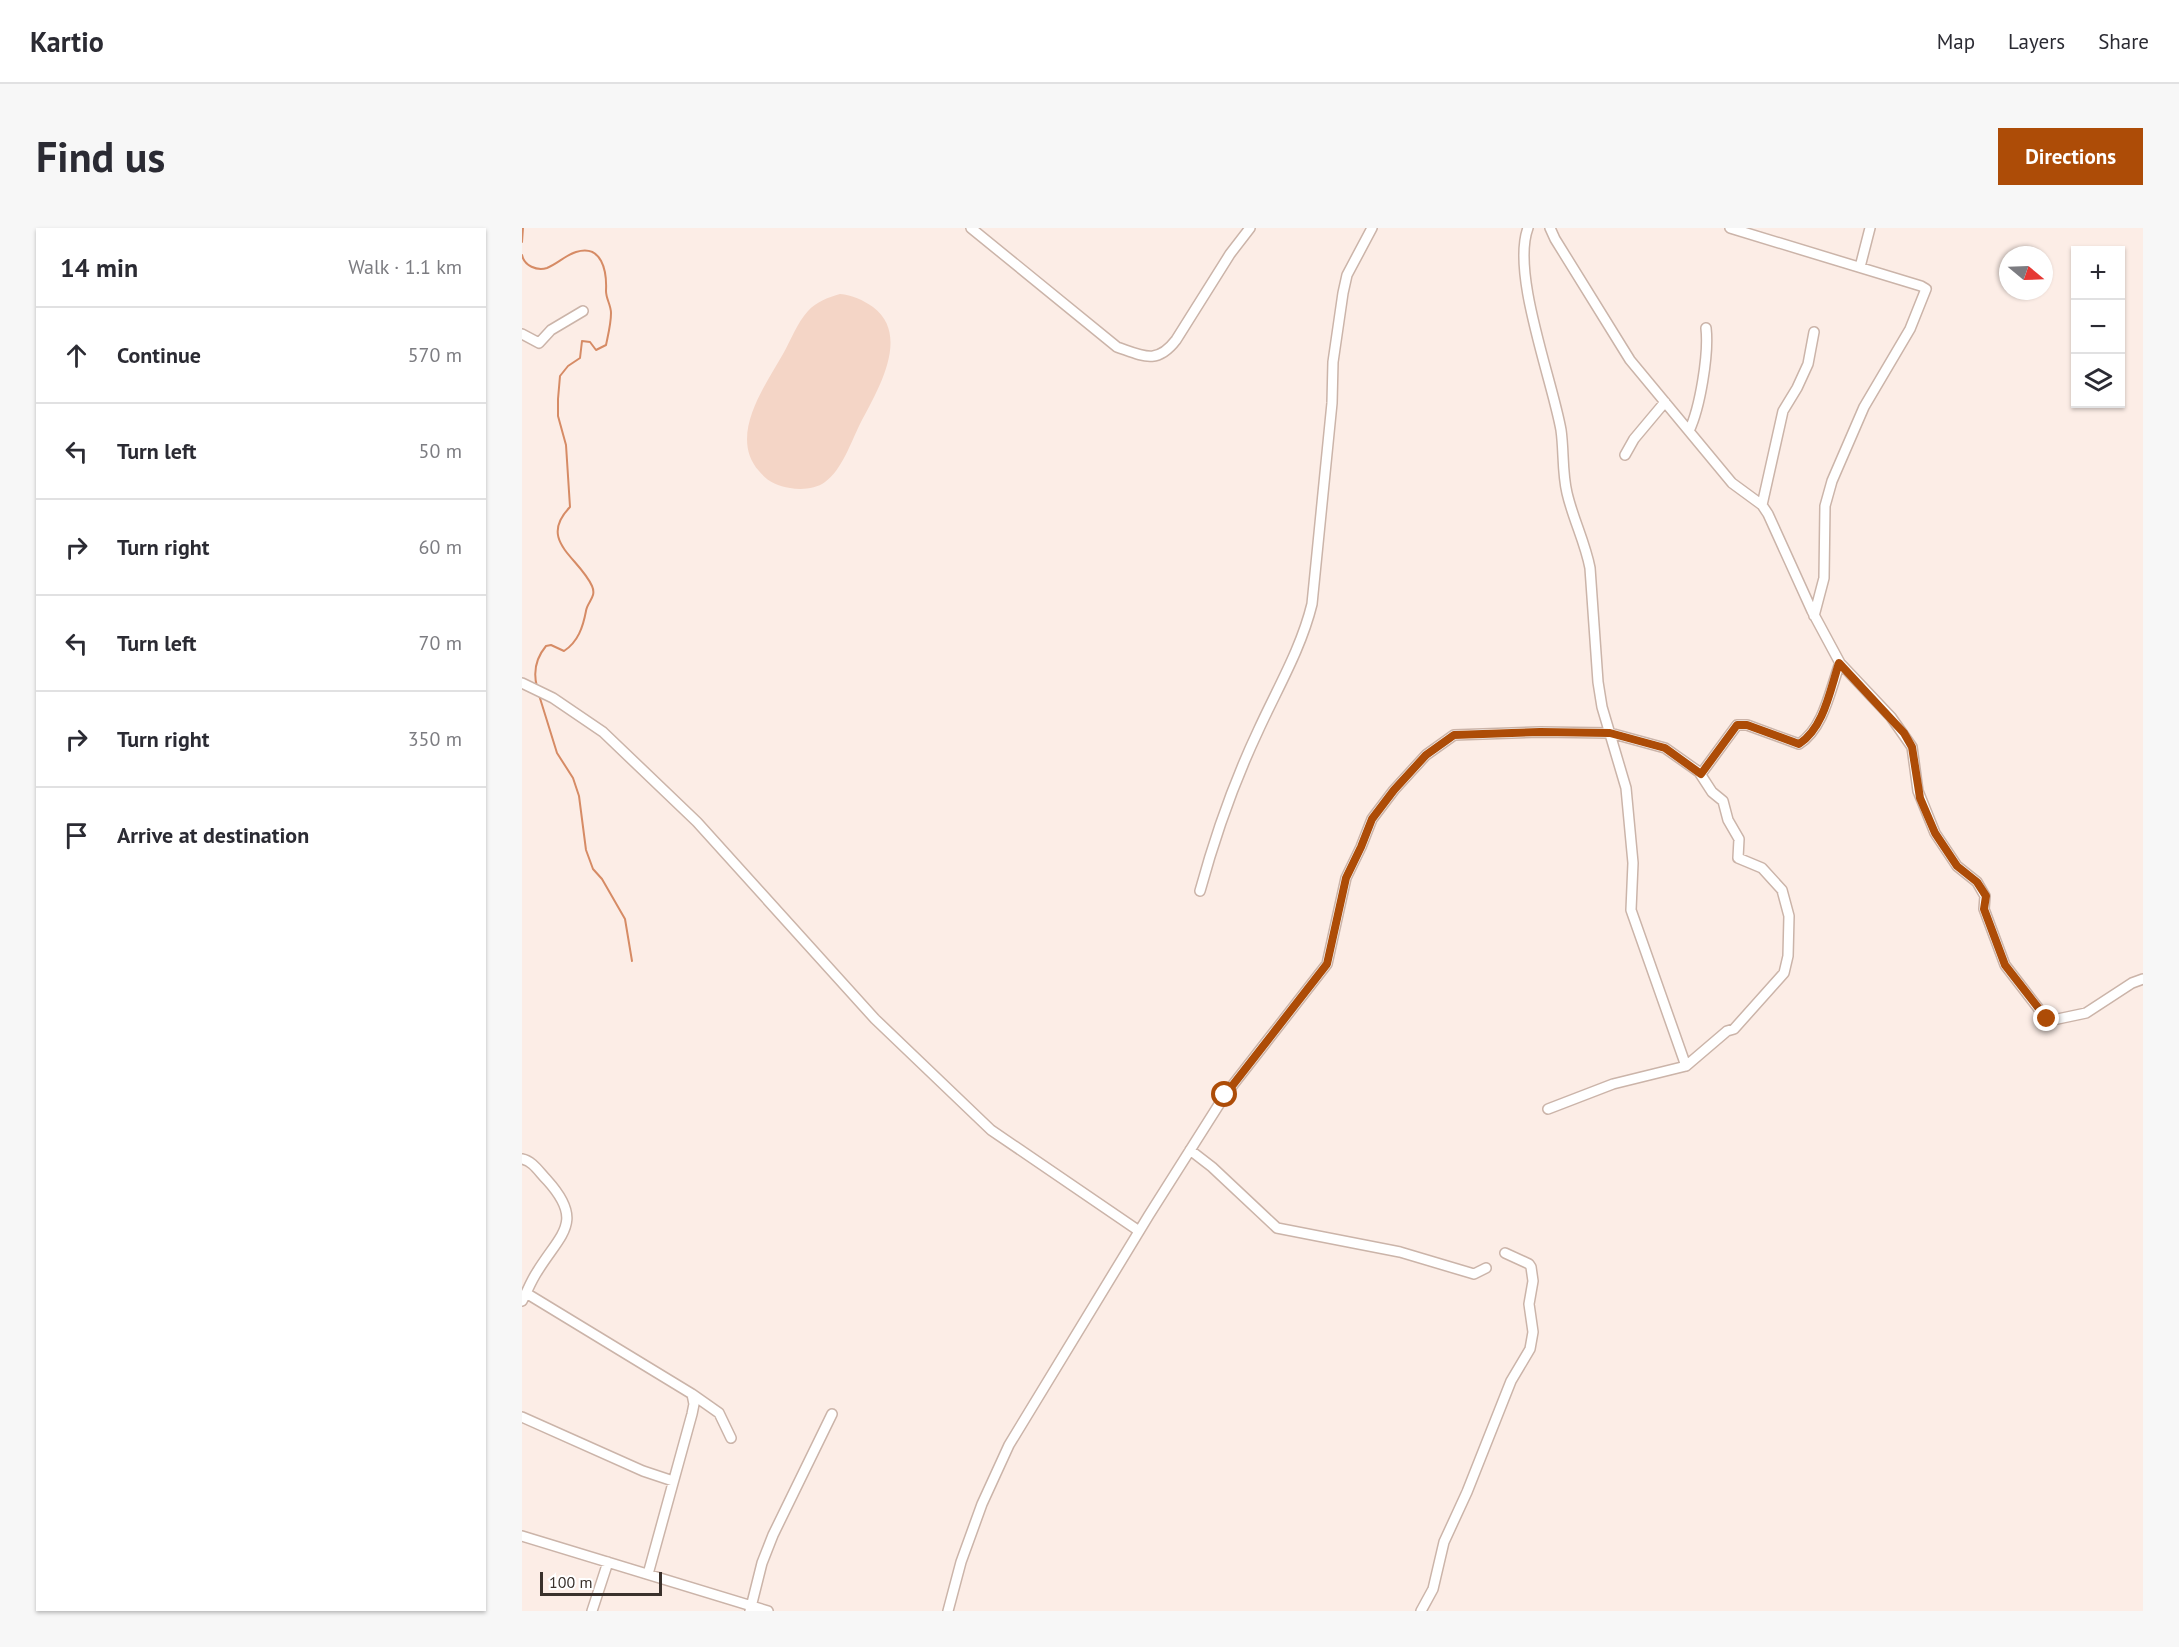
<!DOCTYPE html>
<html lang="en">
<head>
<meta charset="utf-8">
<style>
	:root { --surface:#fff; --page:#f7f7f7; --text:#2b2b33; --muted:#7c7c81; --line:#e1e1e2; --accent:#ad4c07 }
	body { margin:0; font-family:"PT Sans",sans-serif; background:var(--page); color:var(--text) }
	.controls { position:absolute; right:18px; top:18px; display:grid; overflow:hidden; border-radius:0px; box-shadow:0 2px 4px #0004 }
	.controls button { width:54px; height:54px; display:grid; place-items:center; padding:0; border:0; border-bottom:2px solid var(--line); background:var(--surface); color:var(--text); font:30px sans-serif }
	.compass { position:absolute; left:1477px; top:18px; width:54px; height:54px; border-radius:50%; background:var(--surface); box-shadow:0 2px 4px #0004; rotate:109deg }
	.scale { position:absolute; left:18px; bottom:15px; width:122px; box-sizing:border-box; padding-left:6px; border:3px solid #3a312c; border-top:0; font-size:16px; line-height:21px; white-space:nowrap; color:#3a312c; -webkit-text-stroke:4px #fff; paint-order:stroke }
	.stop { position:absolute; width:18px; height:18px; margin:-14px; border:4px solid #ad4c07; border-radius:50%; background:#fff }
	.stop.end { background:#ad4c07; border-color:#fff; box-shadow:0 2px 6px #0008 }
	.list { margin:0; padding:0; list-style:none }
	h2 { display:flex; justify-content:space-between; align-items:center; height:78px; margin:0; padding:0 24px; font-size:26px }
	h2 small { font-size:20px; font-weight:400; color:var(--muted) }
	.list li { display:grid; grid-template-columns:39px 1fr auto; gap:18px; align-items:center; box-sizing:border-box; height:96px; padding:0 24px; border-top:2px solid var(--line) }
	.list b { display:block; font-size:22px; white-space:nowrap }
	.list em { font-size:20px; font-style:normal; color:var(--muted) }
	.icon { flex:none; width:33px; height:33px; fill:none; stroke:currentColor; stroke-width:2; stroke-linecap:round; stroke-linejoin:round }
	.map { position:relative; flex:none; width:1621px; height:1383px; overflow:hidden; border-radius:0px }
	header { display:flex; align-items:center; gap:36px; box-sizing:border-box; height:84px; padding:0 30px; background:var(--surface); border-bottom:2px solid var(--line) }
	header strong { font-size:28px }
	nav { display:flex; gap:33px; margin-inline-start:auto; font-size:21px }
	.intro { display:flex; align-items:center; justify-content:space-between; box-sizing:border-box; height:144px; padding:0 36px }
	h1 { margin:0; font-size:42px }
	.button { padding:15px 27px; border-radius:0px; background:var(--accent); color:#fff; font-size:21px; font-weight:700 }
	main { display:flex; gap:36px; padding:0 36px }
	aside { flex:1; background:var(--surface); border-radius:0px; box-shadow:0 2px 4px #0004 }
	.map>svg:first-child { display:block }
</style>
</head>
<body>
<header>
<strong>Kartio</strong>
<nav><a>Map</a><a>Layers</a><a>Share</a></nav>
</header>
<div class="intro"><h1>Find us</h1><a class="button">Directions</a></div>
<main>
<aside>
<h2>14 min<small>Walk · 1.1 km</small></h2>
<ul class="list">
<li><svg class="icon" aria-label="ahead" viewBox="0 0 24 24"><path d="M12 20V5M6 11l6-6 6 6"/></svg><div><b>Continue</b></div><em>570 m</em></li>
<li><svg class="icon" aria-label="left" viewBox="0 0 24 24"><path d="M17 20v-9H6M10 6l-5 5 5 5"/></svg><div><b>Turn left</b></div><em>50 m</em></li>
<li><svg class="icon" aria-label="right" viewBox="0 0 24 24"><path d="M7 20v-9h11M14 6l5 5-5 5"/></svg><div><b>Turn right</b></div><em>60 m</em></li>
<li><svg class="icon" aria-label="left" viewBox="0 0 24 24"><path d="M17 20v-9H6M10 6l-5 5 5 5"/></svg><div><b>Turn left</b></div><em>70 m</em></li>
<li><svg class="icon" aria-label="right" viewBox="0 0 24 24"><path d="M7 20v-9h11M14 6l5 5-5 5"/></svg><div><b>Turn right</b></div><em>350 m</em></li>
<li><svg class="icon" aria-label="arrive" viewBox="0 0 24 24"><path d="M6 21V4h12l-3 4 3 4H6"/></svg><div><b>Arrive at destination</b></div></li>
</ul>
</aside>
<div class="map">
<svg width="1621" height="1383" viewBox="0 0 1621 1383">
	<rect width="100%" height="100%" fill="#fcede6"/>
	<path fill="#f4d5c6" d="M318,66C330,67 341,72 351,79C390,108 354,165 338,196C329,214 320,242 303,254C294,261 279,262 268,260C255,258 245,253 237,243C206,208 243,158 261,126C269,112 275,95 286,83C294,74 307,69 318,66Z"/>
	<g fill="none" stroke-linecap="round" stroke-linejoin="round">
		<path stroke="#d68b65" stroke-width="2" d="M0,14L1,0
			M0,27C2,38 15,43 25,40C35,36 44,27 54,24C80,16 85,43 84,63C84,71 89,77 89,85C89,96 86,107 84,117L74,122L68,114L60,113L58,130L46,138L38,148L36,171V188L44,217L48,279C15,313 57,329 70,358C75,369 65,374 64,383C61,399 56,414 42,423L29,417L24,418C14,430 11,444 15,459
			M17,467L35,525L51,550L57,568L64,622L71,641L80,651L103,691L110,733"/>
		<defs>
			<path id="street" d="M449,0L595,119C621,128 635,137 654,112L708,26L728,0
				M1006,0C989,45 1030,151 1039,202C1042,223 1040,244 1045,265C1051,291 1063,314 1068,340L1076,454L1080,479L1104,560L1111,635L1109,682L1164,838
				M1028,0L1033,11L1108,132L1210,255L1240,277L1246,286L1290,383L1318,435L1369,489L1390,519L1396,563L1413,605L1435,638L1455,654L1463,668L1462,681L1483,737L1523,789L1531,792L1564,785L1610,755L1621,751
				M1208,0L1399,58L1404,61L1388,101L1342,179L1310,253L1303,278L1302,350L1292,388
				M1338,39L1348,0
				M0,106L17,115L29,102L61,83
				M1167,203C1178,180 1187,126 1184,100
				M1103,227L1112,211L1143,174
				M1240,277L1261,183L1275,160L1286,136L1292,104
				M0,455L31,470L81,504L175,594L353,791L469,902L617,1003
				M1179,546L1215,497H1225L1277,516C1302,500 1308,462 1318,435
				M678,663C693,608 712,554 736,503C755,461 779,421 790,376L810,175L811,134L821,65L825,47L850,0
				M668,922L690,939L755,1000L878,1024L952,1046L964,1040
				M0,931C11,933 17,944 25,952C63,994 39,1005 15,1044C9,1053 5,1064 0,1073
				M4,1065L170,1166L172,1176L170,1186L126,1346
				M170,1166L197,1185L209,1210
				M0,1189L121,1243L151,1253
				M0,1308L246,1383
				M70,1383L86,1334
				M228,1383L240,1335L251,1307L310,1186
				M426,1383L439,1334L460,1276L487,1217L627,987L703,867L805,736L824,650L839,619L850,591L872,562L904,527L932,507L1018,504L1088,505L1143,520L1177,544L1190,564L1201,573L1206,592L1217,611L1216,630L1240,640L1260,662L1267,688L1266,728L1262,745L1212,801L1205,803L1164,838L1091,856L1026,881
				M899,1383L911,1361L922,1314L945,1264L989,1153L1008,1121L1011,1104L1007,1076L1011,1053L1009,1039L1007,1036L983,1025"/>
		</defs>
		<use href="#street" stroke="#cbb4a9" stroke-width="12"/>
		<use href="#street" stroke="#fff" stroke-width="9"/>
	</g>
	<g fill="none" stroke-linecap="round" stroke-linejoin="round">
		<path stroke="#ad4c07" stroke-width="8" d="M703,867L805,736L824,650L839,619L850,591L872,562L904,527L932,507L1018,504L1088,505L1143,520L1179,546L1215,497H1225L1277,516C1302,500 1308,462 1317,435L1382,505L1390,519L1398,570L1413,605L1435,638L1455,654L1464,668L1462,681L1483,737L1525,791"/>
	</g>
</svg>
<div class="controls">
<button>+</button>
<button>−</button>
<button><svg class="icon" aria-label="layers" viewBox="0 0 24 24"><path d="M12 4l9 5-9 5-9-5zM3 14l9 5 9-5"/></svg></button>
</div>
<svg class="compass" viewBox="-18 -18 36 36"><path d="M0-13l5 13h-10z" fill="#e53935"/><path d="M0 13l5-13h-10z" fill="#7c7c81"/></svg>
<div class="scale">100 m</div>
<div class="stop" style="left:703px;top:867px"></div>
<div class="stop end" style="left:1525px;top:791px"></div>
</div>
</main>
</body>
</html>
